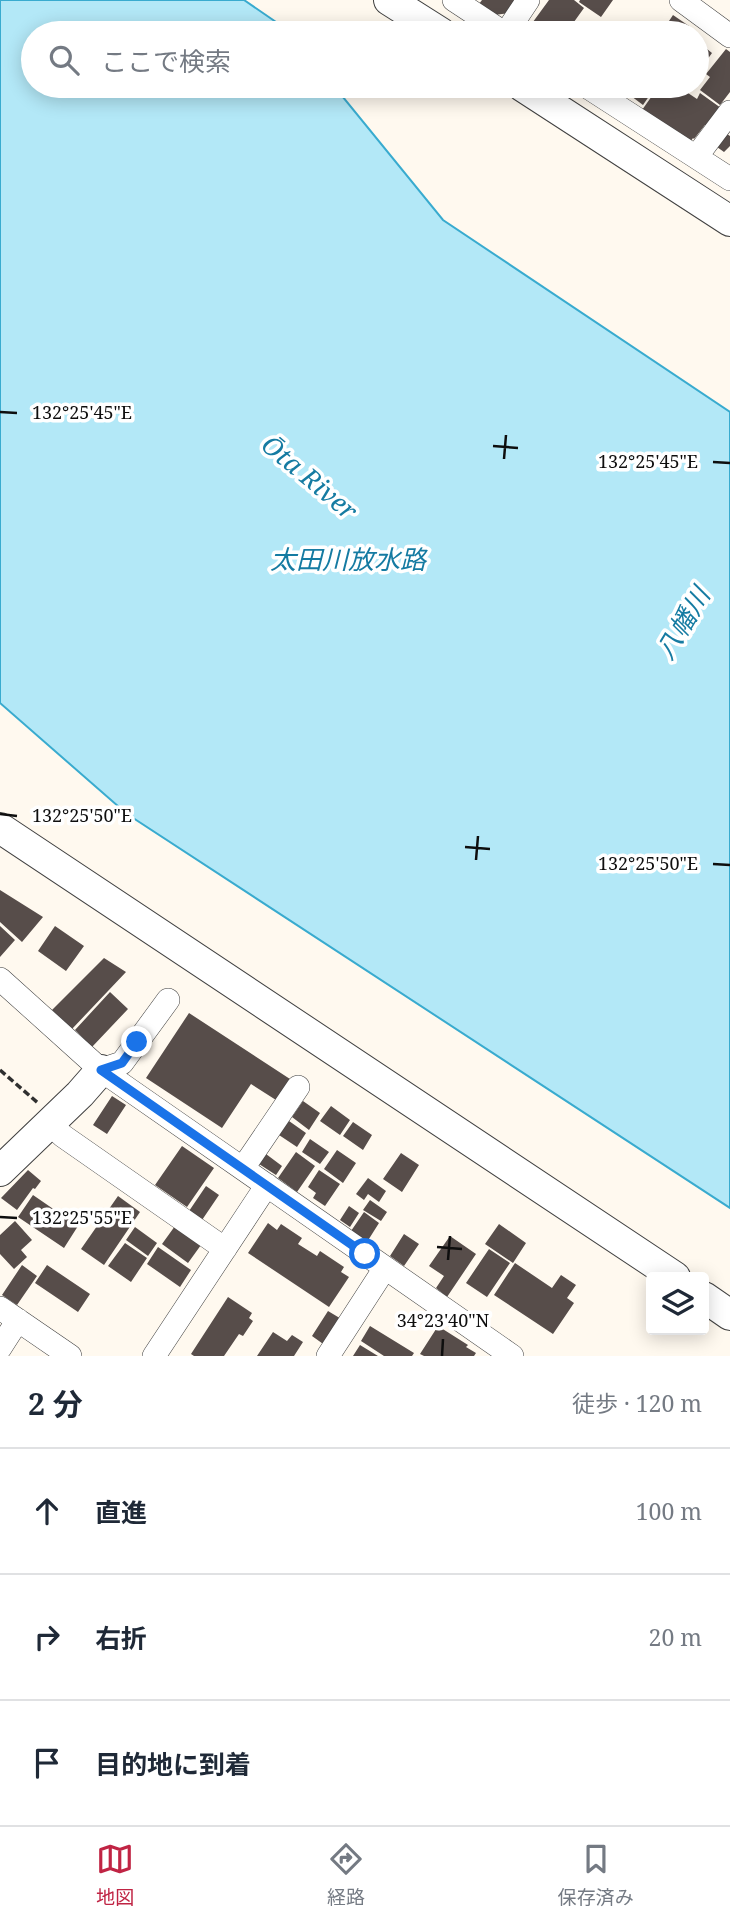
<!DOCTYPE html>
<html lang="ja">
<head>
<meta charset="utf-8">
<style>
	:root { --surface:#fff; --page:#f2f2f3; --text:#1f2937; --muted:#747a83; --line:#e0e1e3; --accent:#c02444 }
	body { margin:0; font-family:"Noto Serif","Noto Sans JP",serif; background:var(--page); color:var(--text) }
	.controls { position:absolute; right:21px; bottom:21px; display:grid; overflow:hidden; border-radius:7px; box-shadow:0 4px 18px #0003 }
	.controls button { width:63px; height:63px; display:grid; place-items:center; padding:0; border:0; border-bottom:2px solid var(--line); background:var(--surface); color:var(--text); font:35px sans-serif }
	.stop { position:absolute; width:21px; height:21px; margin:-16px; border:5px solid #1a73e8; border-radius:50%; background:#fff }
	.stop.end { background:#1a73e8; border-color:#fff; box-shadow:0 2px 7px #0008 }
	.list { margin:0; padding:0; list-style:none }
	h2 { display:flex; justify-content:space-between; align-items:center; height:91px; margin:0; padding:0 28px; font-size:30px }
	h2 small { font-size:23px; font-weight:400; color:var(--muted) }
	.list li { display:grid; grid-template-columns:46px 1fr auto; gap:21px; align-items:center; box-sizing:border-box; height:126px; padding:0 28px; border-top:2px solid var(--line) }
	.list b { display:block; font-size:26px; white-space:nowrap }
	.list em { font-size:23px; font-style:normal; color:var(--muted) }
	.icon { flex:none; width:38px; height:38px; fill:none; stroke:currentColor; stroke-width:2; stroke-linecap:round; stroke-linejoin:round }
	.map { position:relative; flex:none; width:730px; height:1356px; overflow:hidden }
	.search { position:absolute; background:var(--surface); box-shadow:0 4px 18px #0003; left:21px; right:21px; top:21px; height:77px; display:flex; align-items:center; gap:18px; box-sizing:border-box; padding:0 24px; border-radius:38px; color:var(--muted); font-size:26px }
	.sheet { height:469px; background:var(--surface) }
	nav { display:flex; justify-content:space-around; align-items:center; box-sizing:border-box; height:98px; border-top:2px solid var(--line); background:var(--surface); font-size:19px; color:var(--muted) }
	nav a { display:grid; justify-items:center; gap:4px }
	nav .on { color:var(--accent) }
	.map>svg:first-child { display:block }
</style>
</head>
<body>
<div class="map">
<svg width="730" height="1356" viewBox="0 0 730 1356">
	<rect width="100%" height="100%" fill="#fff9ef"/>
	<path fill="#b3e8f7" stroke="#39abcf" stroke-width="2" d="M0,0H244L292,33H33V86H334L443,220L730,412V1208L127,814L0,703Z"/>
	<path fill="#574d4a" d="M482,0H519L510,13L494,15L479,4Z
		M549,0H574L584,8L566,33H541L530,26Z
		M580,0H613L601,17L579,2Z
		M673,15L689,26L684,33H661Z
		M697,41L712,53L697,74Z
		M726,49L730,52V92L720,105L700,90L710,77L706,74Z
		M607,86H629L622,96Z
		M632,86H656L643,105L627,93Z
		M659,86H684L682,89L697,99L700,93L721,108L708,127L705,125L694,139L693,138L691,141L642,110Z
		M727,134L730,136V146L724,152L717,147Z
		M0,890L43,917L22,942L0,922Z
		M0,926L15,940L0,957Z
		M55,926L84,946L66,971L38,951Z
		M104,958L126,972L72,1029L52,1010Z
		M110,992L128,1009L92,1047L75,1030Z
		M189,1013L290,1079L276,1100L251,1084L222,1128L146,1078Z
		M112,1096L126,1105L107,1134L93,1125Z
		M303,1101L320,1113L309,1130L292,1117Z
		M331,1106L350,1120L340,1135L320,1121Z
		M289,1121L306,1133L297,1147L279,1135Z
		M353,1122L372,1135L363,1150L343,1136Z
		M310,1139L329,1152L320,1164L302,1152Z
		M182,1146L214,1168L187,1207L155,1185Z
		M337,1150L356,1163L343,1183L324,1169Z
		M296,1152L315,1166L297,1192L278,1178Z
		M401,1153L419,1165L402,1192L383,1179Z
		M266,1154L282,1166L276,1175L259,1164Z
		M28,1170L41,1181L35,1189L33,1188L17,1210L1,1198Z
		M319,1170L340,1184L325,1206L313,1198L316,1193L308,1187Z
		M368,1178L386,1191L379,1202L368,1194L364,1200L356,1194Z
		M206,1186L219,1195L200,1223L187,1214Z
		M33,1195L78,1226L64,1248L18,1217Z
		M118,1196L140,1212L104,1265L81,1249Z
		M370,1200L387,1212L381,1221L363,1210Z
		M349,1206L359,1213L350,1227L340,1220Z
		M364,1212L379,1223L367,1242L351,1231Z
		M15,1221L32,1240L21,1250L27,1257L14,1269L0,1254V1235Z
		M268,1223L277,1230L281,1224L302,1238L298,1244L317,1256L320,1251L344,1267L341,1272L349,1277L329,1307L248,1253Z
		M499,1224L526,1243L513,1263L485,1244Z
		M175,1226L201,1245L188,1263L162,1244Z
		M135,1227L157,1243L148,1256L126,1240Z
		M404,1234L419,1244L404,1266L390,1256Z
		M450,1236L476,1254L447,1297L436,1288L444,1276L429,1266Z
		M125,1243L147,1258L131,1282L108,1266Z
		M158,1247L191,1270L180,1287L147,1264Z
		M489,1249L510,1263L487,1297L466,1283Z
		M515,1263L552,1288L561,1275L576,1285L567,1298L574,1303L553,1334L494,1295Z
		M22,1265L37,1276L17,1305L2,1295Z
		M47,1265L90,1294L78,1312L35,1283Z
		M228,1297L252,1313L249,1318L253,1321L243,1336L239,1334L224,1356H194L191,1354Z
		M328,1311L343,1320L326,1346L312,1336Z
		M370,1326L414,1353L412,1356H384L361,1341Z
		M438,1326L468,1345L466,1347L476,1353L474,1356H424L420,1354Z
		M273,1332L287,1341L292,1335L303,1342L294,1356H257Z
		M360,1345L378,1356H353Z"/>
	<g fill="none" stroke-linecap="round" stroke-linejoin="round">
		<defs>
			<path id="minor" d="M454,0L504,33
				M681,0L730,36
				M506,33L528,0
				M586,86L730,179
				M696,157L730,112
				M0,979L101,1070L512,1356
				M101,1070L122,1063L168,1000
				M49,1123L63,1136L225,1249
				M243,1168L298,1087
				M0,1308L70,1356
				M0,1348L18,1320
				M154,1356L267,1185
				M328,1356L385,1268"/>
			<path id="tertiary" d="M389,0L441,33
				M522,86L730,221
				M0,828L675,1277
				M0,1171L80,1094L101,1070
				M704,1297L730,1315"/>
		</defs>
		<use href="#minor" stroke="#414141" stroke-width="24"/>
		<use href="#tertiary" stroke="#414141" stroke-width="32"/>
		<path stroke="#303030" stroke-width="3.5" stroke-dasharray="7 3.5" stroke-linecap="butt" d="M0,1070L38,1103"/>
		<use href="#minor" stroke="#fff" stroke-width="23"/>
		<use href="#tertiary" stroke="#fff" stroke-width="30"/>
	</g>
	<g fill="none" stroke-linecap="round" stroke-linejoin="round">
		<path stroke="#1a73e8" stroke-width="9" d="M137,1042L122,1063L101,1070L365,1254"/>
	</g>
	<path fill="none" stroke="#0e0e0e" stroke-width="2.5" d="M0,412L17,413M493,446L518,448M504,459L506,435M713,462L730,463M0,814L17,816M465,847L490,849M476,860L478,836M713,864L730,865M0,1217L17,1218M437,1247L462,1249M448,1260L450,1236M442,1356L443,1339"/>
	<g text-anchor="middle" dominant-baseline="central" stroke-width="7" stroke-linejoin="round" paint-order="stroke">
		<g font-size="26" font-style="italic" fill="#157ba2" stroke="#fff">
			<text transform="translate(310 477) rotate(40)">Ōta River</text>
			<text x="348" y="559">太田川放水路</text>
			<text transform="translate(682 623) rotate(-59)">八幡川</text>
		</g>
	</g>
	<g font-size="18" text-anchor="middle" fill="#0e0e0e" stroke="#fff" stroke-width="7" stroke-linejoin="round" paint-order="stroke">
		<text x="82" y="419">132°25'45"E</text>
		<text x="648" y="468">132°25'45"E</text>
		<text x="82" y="822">132°25'50"E</text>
		<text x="648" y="870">132°25'50"E</text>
		<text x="82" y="1224">132°25'55"E</text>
		<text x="443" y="1327">34°23'40"N</text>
	</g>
</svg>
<div class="controls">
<button><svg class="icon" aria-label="layers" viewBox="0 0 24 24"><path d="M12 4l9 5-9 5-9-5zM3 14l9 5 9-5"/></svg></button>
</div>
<div class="stop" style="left:365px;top:1254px"></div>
<div class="stop end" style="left:137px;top:1042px"></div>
<div class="search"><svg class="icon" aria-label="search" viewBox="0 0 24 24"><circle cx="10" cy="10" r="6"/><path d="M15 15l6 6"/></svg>ここで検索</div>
</div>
<section class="sheet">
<h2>2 分<small>徒歩 · 120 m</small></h2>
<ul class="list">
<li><svg class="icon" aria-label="ahead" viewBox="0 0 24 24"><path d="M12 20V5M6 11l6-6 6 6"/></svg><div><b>直進</b></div><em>100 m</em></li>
<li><svg class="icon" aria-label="right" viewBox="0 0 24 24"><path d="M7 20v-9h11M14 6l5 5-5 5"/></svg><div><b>右折</b></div><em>20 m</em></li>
<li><svg class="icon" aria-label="arrive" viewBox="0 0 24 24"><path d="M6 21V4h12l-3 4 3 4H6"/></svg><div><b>目的地に到着</b></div></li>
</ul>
</section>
<nav>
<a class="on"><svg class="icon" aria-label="map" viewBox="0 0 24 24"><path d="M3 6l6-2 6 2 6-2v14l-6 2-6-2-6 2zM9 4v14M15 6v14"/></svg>地図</a>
<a><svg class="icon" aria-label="directions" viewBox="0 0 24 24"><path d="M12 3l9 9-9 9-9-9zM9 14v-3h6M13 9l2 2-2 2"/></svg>経路</a>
<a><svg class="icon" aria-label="saved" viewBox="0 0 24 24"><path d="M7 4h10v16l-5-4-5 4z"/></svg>保存済み</a>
</nav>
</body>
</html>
